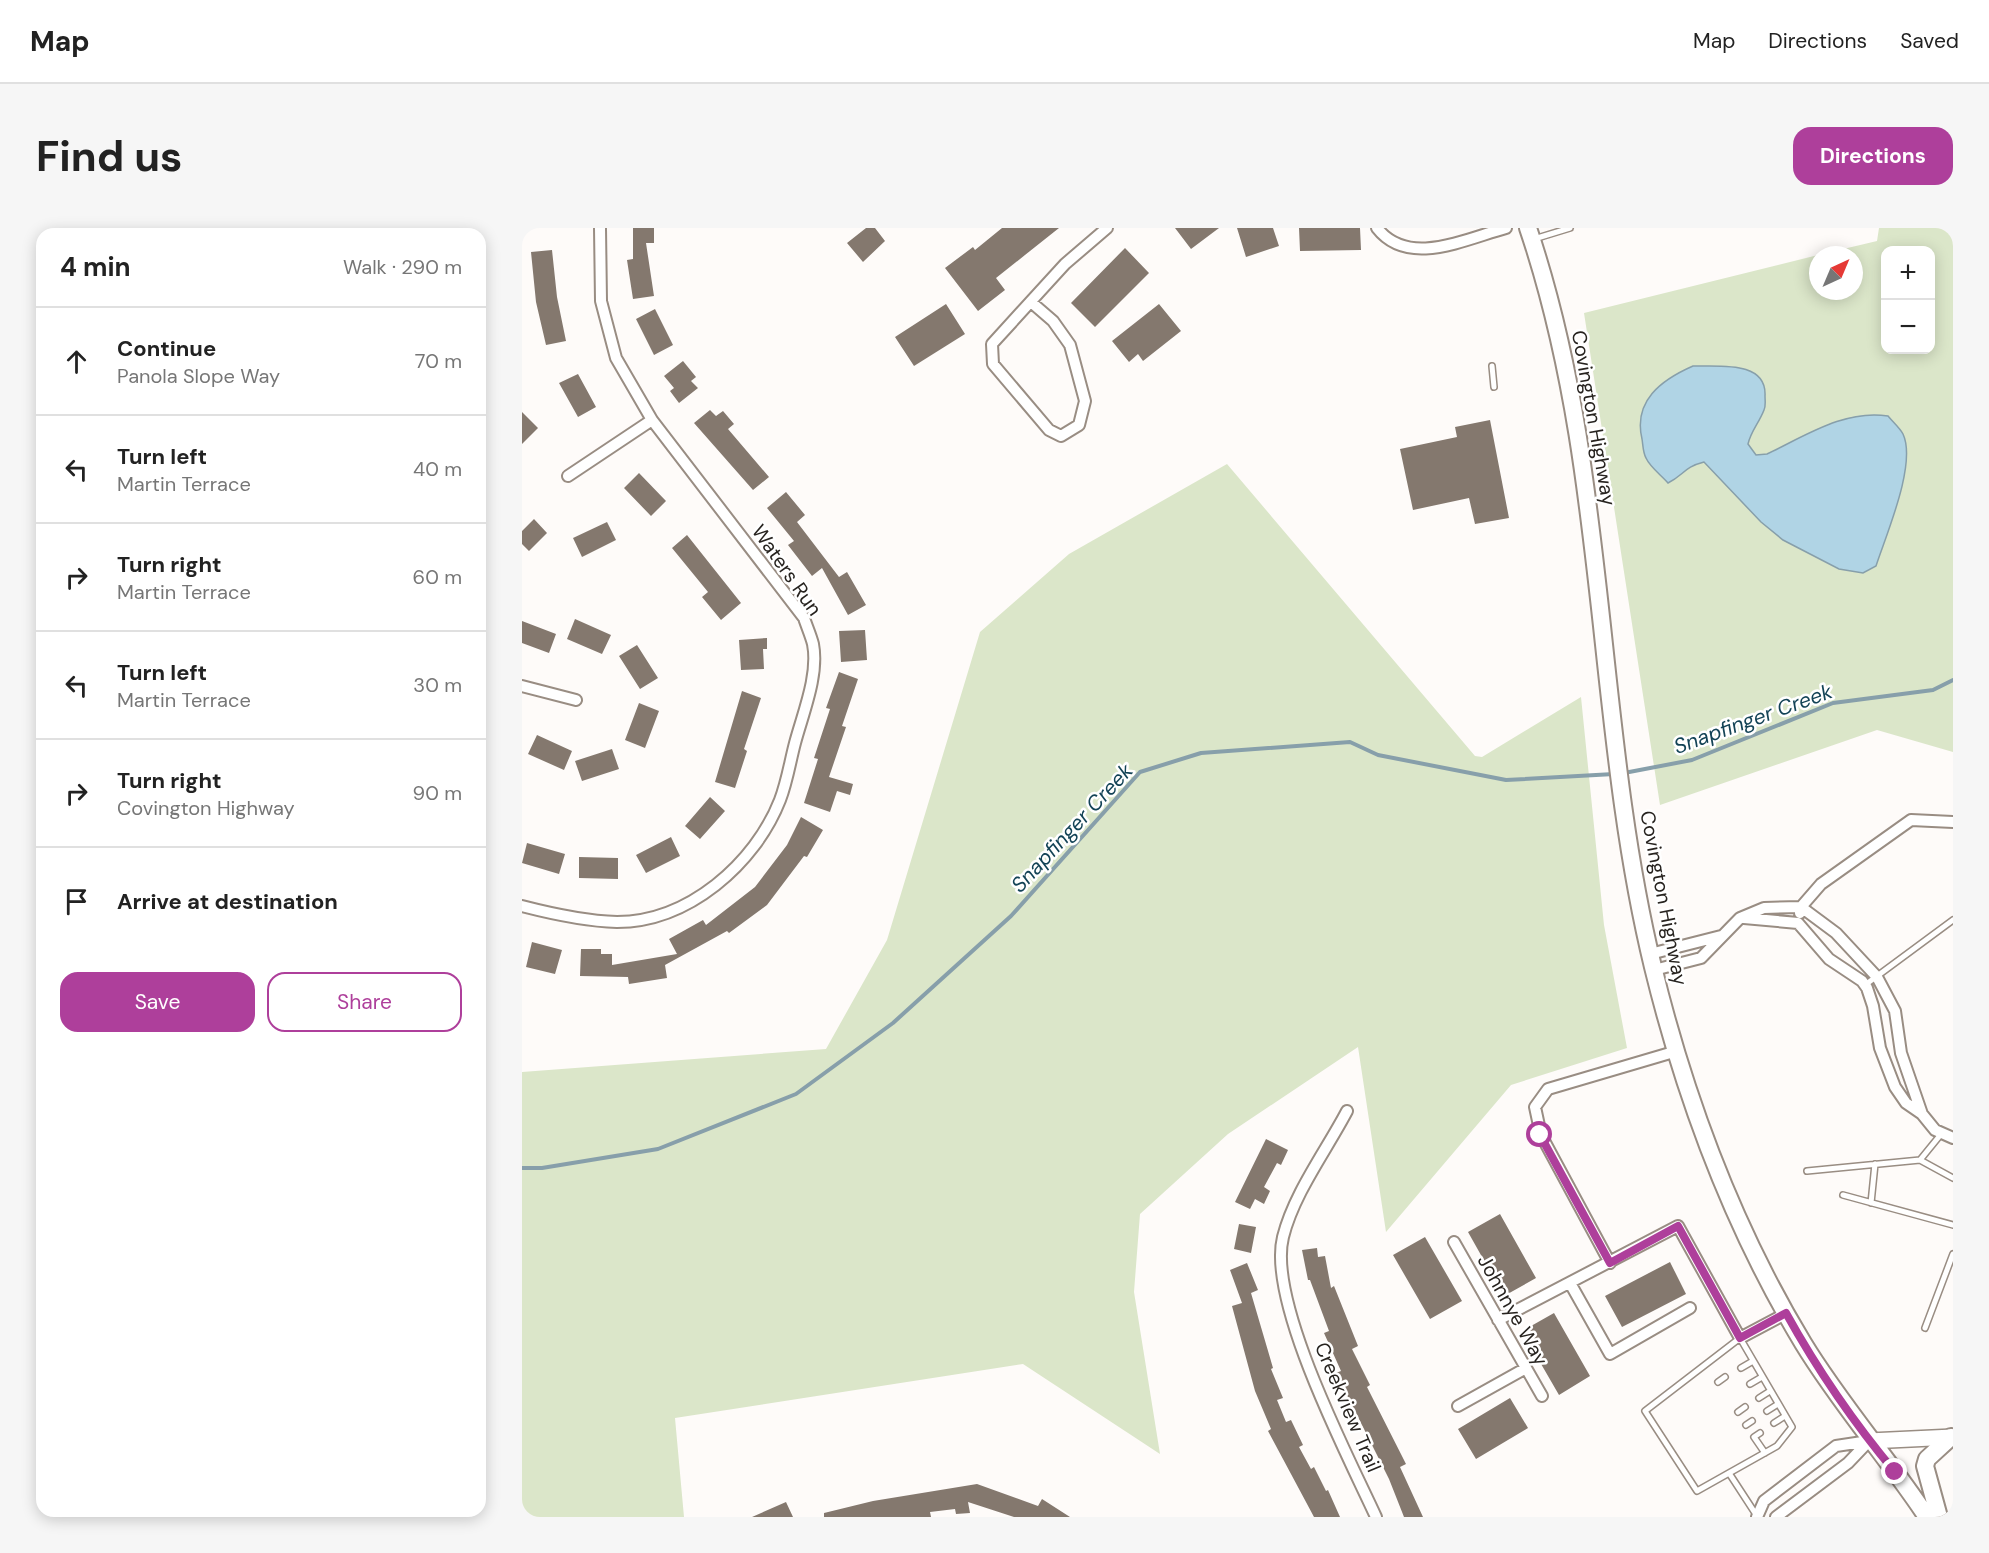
<!DOCTYPE html>
<html lang="en">
<head>
<meta charset="utf-8">
<style>
	:root { --surface:#fff; --page:#f6f6f6; --text:#222; --muted:#767676; --line:#e0e0e0; --accent:#ae3f9b }
	body { margin:0; font-family:"DM Sans",sans-serif; background:var(--page); color:var(--text) }
	.controls { position:absolute; right:18px; top:18px; display:grid; overflow:hidden; border-radius:12px; box-shadow:0 3px 15px #0003 }
	.controls button { width:54px; height:54px; display:grid; place-items:center; padding:0; border:0; border-bottom:2px solid var(--line); background:var(--surface); color:var(--text); font:30px sans-serif }
	.compass { position:absolute; left:1287px; top:18px; width:54px; height:54px; border-radius:50%; background:var(--surface); box-shadow:0 3px 15px #0003; rotate:44deg }
	.stop { position:absolute; width:18px; height:18px; margin:-14px; border:4px solid #ae3f9b; border-radius:50%; background:#fff }
	.stop.end { background:#ae3f9b; border-color:#fff; box-shadow:0 2px 6px #0008 }
	.list { margin:0; padding:0; list-style:none }
	h2 { display:flex; justify-content:space-between; align-items:center; height:78px; margin:0; padding:0 24px; font-size:26px }
	h2 small { font-size:20px; font-weight:400; color:var(--muted) }
	.list li { display:grid; grid-template-columns:39px 1fr auto; gap:18px; align-items:center; box-sizing:border-box; height:108px; padding:0 24px; border-top:2px solid var(--line) }
	.list b { display:block; font-size:22px; white-space:nowrap }
	.list p { margin:0; font-size:20px; white-space:nowrap; color:var(--muted) }
	.list em { font-size:20px; font-style:normal; color:var(--muted) }
	.actions { display:flex; gap:12px; padding:18px 24px }
	.actions a { flex:1; padding:14px 0; border:2px solid var(--accent); border-radius:18px; text-align:center; font-size:21px; color:var(--accent) }
	.actions .main { background:var(--accent); color:#fff }
	.icon { flex:none; width:33px; height:33px; fill:none; stroke:currentColor; stroke-width:2; stroke-linecap:round; stroke-linejoin:round }
	.map { position:relative; flex:none; width:1431px; height:1289px; overflow:hidden; border-radius:18px }
	header { display:flex; align-items:center; gap:36px; box-sizing:border-box; height:84px; padding:0 30px; background:var(--surface); border-bottom:2px solid var(--line) }
	header strong { font-size:28px }
	nav { display:flex; gap:33px; margin-inline-start:auto; font-size:21px }
	.intro { display:flex; align-items:center; justify-content:space-between; box-sizing:border-box; height:144px; padding:0 36px }
	h1 { margin:0; font-size:42px }
	.button { padding:15px 27px; border-radius:18px; background:var(--accent); color:#fff; font-size:21px; font-weight:700 }
	main { display:flex; gap:36px; padding:0 36px }
	aside { flex:1; background:var(--surface); border-radius:18px; box-shadow:0 3px 15px #0003 }
	.map>svg:first-child { display:block }
</style>
</head>
<body>
<header>
<strong>Map</strong>
<nav><a>Map</a><a>Directions</a><a>Saved</a></nav>
</header>
<div class="intro"><h1>Find us</h1><a class="button">Directions</a></div>
<main>
<aside>
<h2>4 min<small>Walk · 290 m</small></h2>
<ul class="list">
<li><svg class="icon" aria-label="ahead" viewBox="0 0 24 24"><path d="M12 20V5M6 11l6-6 6 6"/></svg><div><b>Continue</b><p>Panola Slope Way</p></div><em>70 m</em></li>
<li><svg class="icon" aria-label="left" viewBox="0 0 24 24"><path d="M17 20v-9H6M10 6l-5 5 5 5"/></svg><div><b>Turn left</b><p>Martin Terrace</p></div><em>40 m</em></li>
<li><svg class="icon" aria-label="right" viewBox="0 0 24 24"><path d="M7 20v-9h11M14 6l5 5-5 5"/></svg><div><b>Turn right</b><p>Martin Terrace</p></div><em>60 m</em></li>
<li><svg class="icon" aria-label="left" viewBox="0 0 24 24"><path d="M17 20v-9H6M10 6l-5 5 5 5"/></svg><div><b>Turn left</b><p>Martin Terrace</p></div><em>30 m</em></li>
<li><svg class="icon" aria-label="right" viewBox="0 0 24 24"><path d="M7 20v-9h11M14 6l5 5-5 5"/></svg><div><b>Turn right</b><p>Covington Highway</p></div><em>90 m</em></li>
<li><svg class="icon" aria-label="arrive" viewBox="0 0 24 24"><path d="M6 21V4h12l-3 4 3 4H6"/></svg><div><b>Arrive at destination</b></div></li>
</ul>
<div class="actions"><a class="main">Save</a><a>Share</a></div>
</aside>
<div class="map">
<svg width="1431" height="1289" viewBox="0 0 1431 1289">
	<rect width="100%" height="100%" fill="#fefbf9"/>
	<path fill="#dbe6c9" fill-rule="evenodd" d="M1357,0H1431V524L1355,502L1138,577L1062,85L1296,27V63H1332V27H1296L1355,13ZM1364,22H1408V122H1364Z
		M705,236L953,528L960,529L1059,469L1082,697L1105,820L989,857L864,1004L836,819L706,906L618,986L612,1064L638,1226L501,1136L153,1190L162,1289H0V844L304,821L365,712L458,404L547,326Z"/>
	<path fill="#b0d4e5" stroke="#879faa" stroke-width="1.5" d="M1171,138C1196,139 1245,132 1243,168C1243,173 1244,178 1242,182C1237,195 1229,203 1226,216L1234,227L1245,226C1283,208 1323,181 1366,188C1370,193 1378,200 1381,206C1395,236 1364,307 1354,338L1341,345L1317,341L1261,312L1239,294L1182,234C1162,239 1162,247 1146,255C1139,247 1128,239 1124,230C1121,225 1121,217 1120,211C1111,173 1139,152 1171,138Z"/>
	<g fill="none" stroke-linecap="round" stroke-linejoin="round">
		<path stroke="#879faa" stroke-width="4" d="M1102,545L1170,532L1311,475L1411,462L1431,452
			M0,940H20L136,921L274,866L371,795L489,688L618,544L679,525L828,514L856,527L984,552L1092,546"/>
	</g>
	<path fill="#84786e" d="M111,0H132V15H124L132,68L111,71L105,32L111,31Z
		M344,0H353L363,13L341,34L325,15Z
		M480,0H537L474,50L483,62L456,83L423,40L451,19L453,22Z
		M653,0H697L669,21Z
		M715,0H751L757,18L724,29Z
		M777,0H838L839,22L778,23Z
		M603,20L627,45L573,99L549,75Z
		M30,22L35,69L44,113L24,117L14,74L9,24Z
		M424,76L443,106L392,138L373,109Z
		M637,76L659,103L621,133L616,126L607,134L590,113Z
		M133,81L151,117L132,127L114,91Z
		M161,133L174,149L169,153L176,160L157,175L148,163L152,160L142,148Z
		M56,146L74,179L56,189L37,155Z
		M188,182L194,188L201,183L212,196L206,201L247,249L231,262L172,195Z
		M0,184L16,200L0,216Z
		M968,192L987,290L953,296L947,270L891,282L878,221L935,209L933,199Z
		M117,245L144,273L129,288L102,260Z
		M264,264L283,287L275,294L317,349L325,344L344,377L326,387L300,340L290,348L266,317L272,313L245,280Z
		M12,291L25,305L7,323L0,316V303Z
		M85,294L94,312L60,329L51,310Z
		M165,307L219,375L199,392L180,369L186,364L150,320Z
		M53,391L89,407L80,426L45,411Z
		M0,393L34,406L27,425L0,415Z
		M343,402L345,432L319,434L317,403Z
		M245,410V421H241L242,441L219,442L217,412Z
		M115,417L136,450L118,461L97,428Z
		M317,444L336,451L320,498L324,499L307,549L331,556L328,567L315,563L308,584L282,575L296,531L292,530L308,481L304,480Z
		M220,463L239,470L222,521L225,523L213,560L193,554Z
		M117,475L137,483L123,520L103,512Z
		M15,507L50,523L42,542L6,526Z
		M90,521L97,541L60,553L53,533Z
		M188,569L203,583L178,611L163,598Z
		M279,589L301,602L285,629L282,628L245,677L207,705L205,703L143,737L145,750L107,756L106,749L58,748L59,721H79V726H90V737L155,726L147,711L181,692L184,697L233,659L265,617Z
		M149,609L158,628L124,645L114,627Z
		M5,615L43,626L37,646L0,635Z
		M57,629L96,630V651L57,650Z
		M10,714L40,722L33,746L4,739Z
		M744,911L766,922L759,937L755,935L742,959L748,963L742,976L733,971L728,981L713,974Z
		M978,986L1014,1050L982,1068L946,1004Z
		M717,996L734,999L729,1025L712,1021Z
		M903,1009L940,1073L908,1091L871,1027Z
		M795,1020L796,1029L803,1028L809,1060L812,1058L836,1118L830,1121L848,1157L845,1159L884,1236L878,1239L901,1289H882L867,1251L814,1145L819,1143L802,1105L807,1103L788,1052H786L780,1022Z
		M1148,1034L1164,1066L1100,1099L1083,1068Z
		M725,1035L736,1062L729,1065L751,1140L749,1141L761,1170L755,1172L764,1194L769,1192L781,1217L777,1219L789,1241L792,1239L804,1263L806,1262L818,1289H792L746,1203L749,1201L733,1163L710,1078L720,1075L708,1042Z
		M1032,1085L1068,1148L1037,1167L1000,1103Z
		M988,1170L1006,1200L954,1231L936,1201Z
		M455,1256L516,1278L520,1271L548,1289H492L446,1274L448,1285L434,1286L433,1281L408,1284L409,1289H302V1285L351,1273Z
		M264,1274L271,1289H230Z"/>
	<g fill="none" stroke-linecap="round" stroke-linejoin="round">
		<defs>
			<path id="lane" d="M1012,11L1048,0
				M970,138L972,159
				M1343,757L1431,692
				M1398,932L1431,950
				M1285,943L1398,932L1420,905
				M1321,967L1431,997
				M1349,975L1353,936
				M1403,1100L1431,1026
				M1218,1110L1270,1199L1255,1218L1175,1263L1123,1183Z
				M1219,1140L1231,1133
				M1196,1154L1203,1149
				M1228,1156L1240,1149
				M1237,1170L1248,1163
				M1245,1183L1256,1176
				M1216,1184L1223,1179
				M1252,1195L1263,1188
				M1224,1197L1230,1193
				M1238,1205L1232,1209L1243,1225
				M1207,1245L1235,1288"/>
			<path id="street" d="M855,0C886,40 943,11 984,0
				M509,74L531,93L548,117L563,173L557,197L539,208L527,202L471,136L470,116L543,36L585,0
				M46,248L130,192
				M0,458L54,472
				M0,678C31,686 62,693 95,694C166,694 233,636 258,572C265,554 268,534 273,515C281,485 297,447 291,416C289,408 285,399 282,390L130,192L94,130L79,73L78,0
				M1278,685L1279,679L1299,656L1389,592L1431,594
				M1222,690L1276,695L1307,731L1340,753L1345,760L1351,778L1358,820L1373,859L1384,875L1400,886L1413,902L1431,910
				M1128,726L1199,708
				M1132,742L1179,730L1218,690L1242,680L1279,679L1314,705L1355,749L1373,783L1379,825L1400,886
				M825,883C804,923 772,965 761,1009C745,1073 826,1228 854,1289
				M932,1014L1020,1168
				M1088,1035L1019,907L1013,879L1026,861L1155,823
				M1048,1055L1088,1126L1168,1080
				M976,1092L1156,998L1218,1110L1265,1085
				M936,1178L1004,1140
				M1235,1289L1242,1273L1314,1218L1347,1213
				M1254,1289L1326,1235L1347,1213"/>
			<path id="secondary" d="M1347,1213L1431,1209"/>
			<path id="primary" d="M1006,0C1087,239 1072,496 1131,739C1163,870 1211,999 1281,1115C1318,1176 1366,1230 1405,1289
				M1417,1289L1403,1238L1405,1231L1429,1209"/>
		</defs>
		<use href="#lane" stroke="#998d83" stroke-width="8"/>
		<use href="#street" stroke="#998d83" stroke-width="14"/>
		<use href="#secondary" stroke="#998d83" stroke-width="18"/>
		<use href="#primary" stroke="#998d83" stroke-width="20"/>
		<use href="#lane" stroke="#fff" stroke-width="5"/>
		<use href="#street" stroke="#fff" stroke-width="10"/>
		<use href="#secondary" stroke="#fff" stroke-width="15"/>
		<use href="#primary" stroke="#fff" stroke-width="16"/>
	</g>
	<g fill="none" stroke-linecap="round" stroke-linejoin="round">
		<path stroke="#ae3f9b" stroke-width="8" d="M1018,907L1088,1035L1156,998L1218,1110L1264,1085C1295,1141 1332,1195 1373,1244"/>
	</g>
	<g text-anchor="middle" dominant-baseline="central" stroke-width="5" stroke-linejoin="round" paint-order="stroke">
		<g font-size="20" fill="#27231f" stroke="#fff">
			<text transform="translate(1072 190) rotate(80)">Covington Highway</text>
			<text transform="translate(265 342) rotate(55)">Waters Run</text>
			<text transform="translate(1142 670) rotate(79)">Covington Highway</text>
			<text transform="translate(991 1082) rotate(61)">Johnnye Way</text>
			<text transform="translate(826 1179) rotate(67)">Creekview Trail</text>
		</g>
		<g font-size="21" font-style="italic" fill="#134356" stroke="#fff">
			<text transform="translate(1231 491) rotate(-20)">Snapfinger Creek</text>
			<text transform="translate(550 600) rotate(-47)">Snapfinger Creek</text>
		</g>
	</g>
</svg>
<div class="controls">
<button>+</button>
<button>−</button>
</div>
<svg class="compass" viewBox="-18 -18 36 36"><path d="M0-13l5 13h-10z" fill="#e53935"/><path d="M0 13l5-13h-10z" fill="#767676"/></svg>
<div class="stop" style="left:1018px;top:907px"></div>
<div class="stop end" style="left:1373px;top:1244px"></div>
</div>
</main>
</body>
</html>
